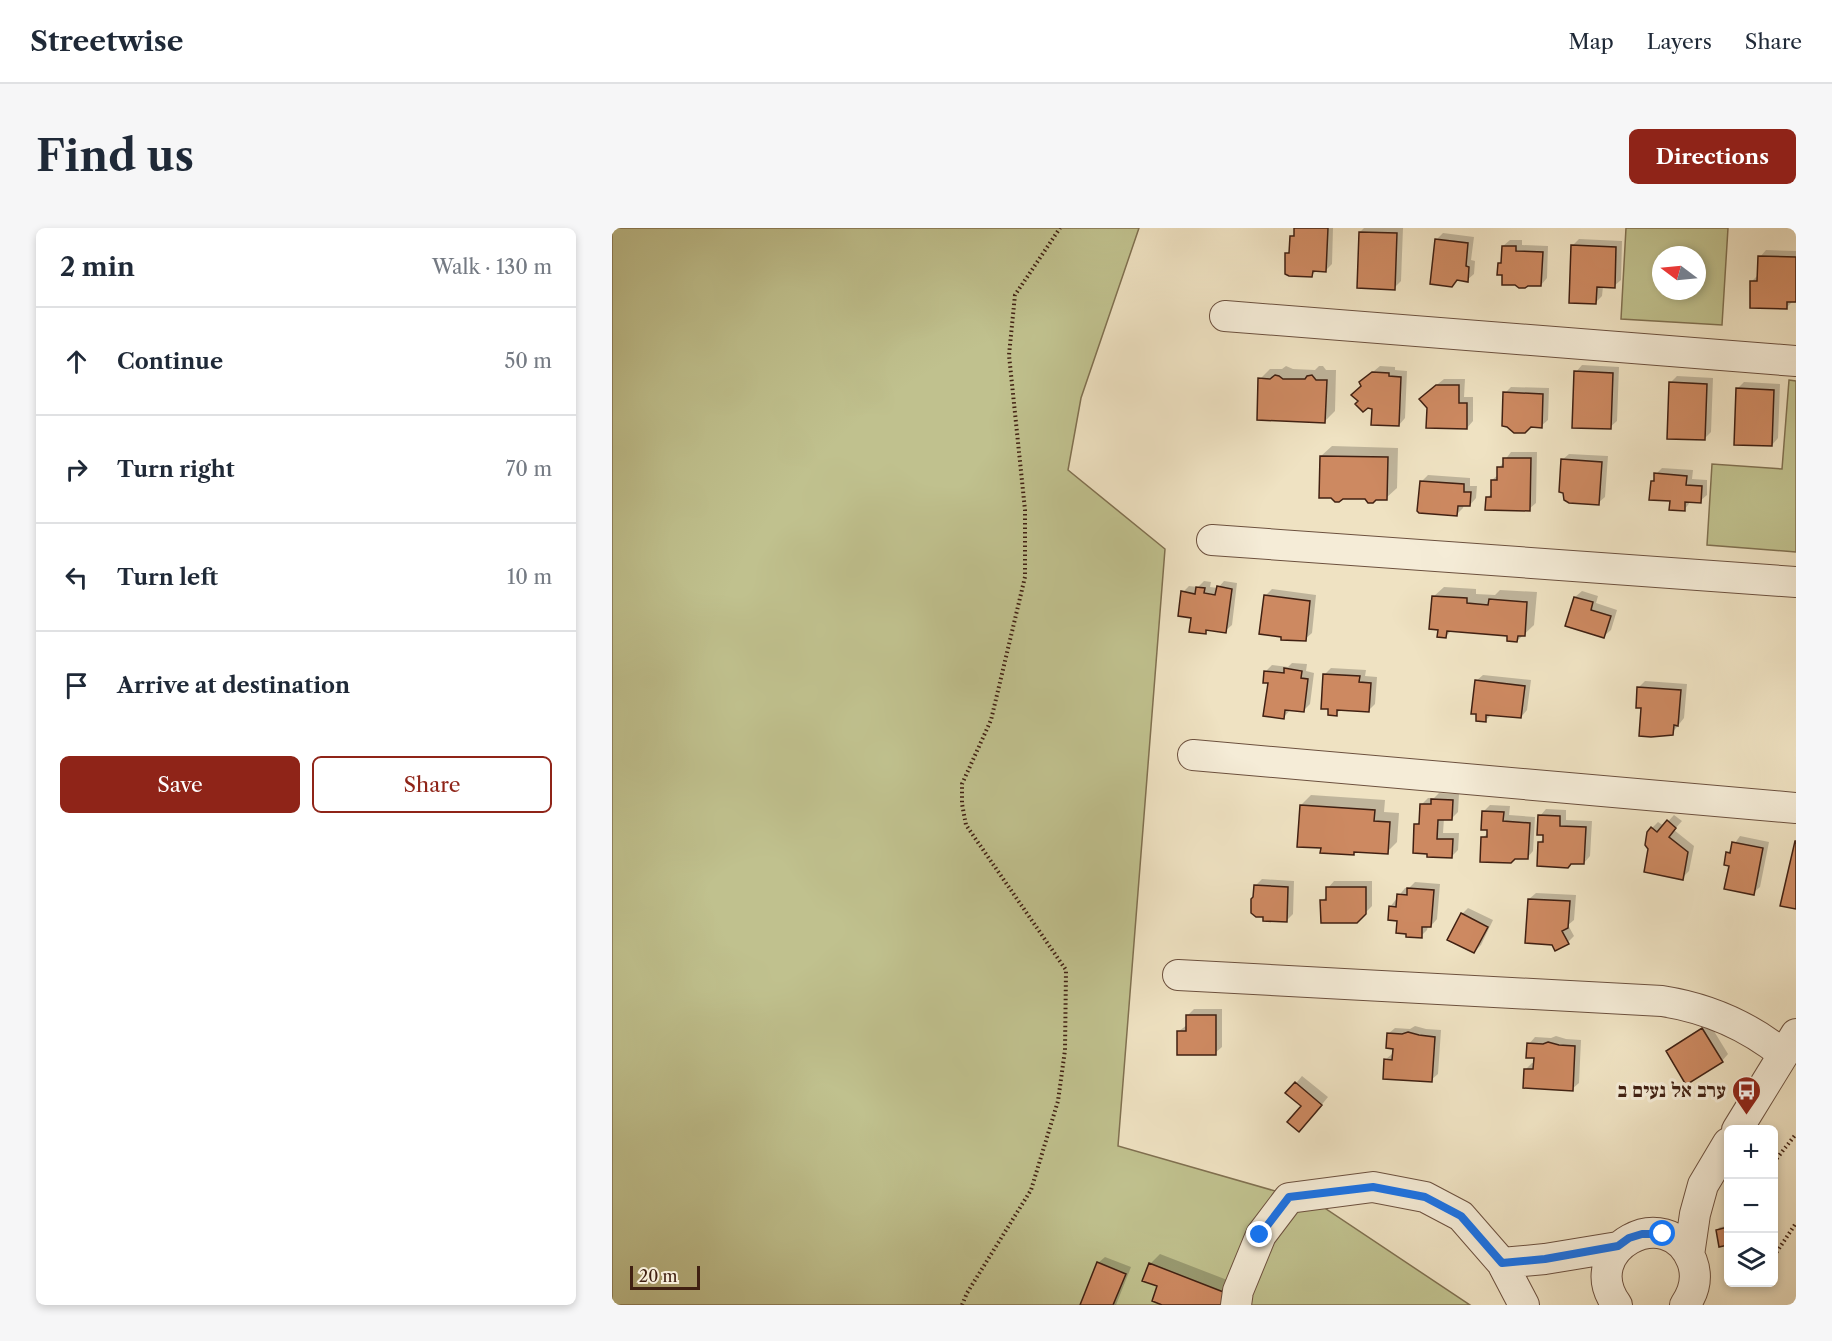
<!DOCTYPE html>
<html lang="en">
<head>
<meta charset="utf-8">
<style>
	:root { --surface:#fff; --page:#f6f6f7; --text:#1f2937; --muted:#747a83; --line:#e0e1e3; --accent:#8f2418 }
	body { margin:0; font-family:"Libre Caslon Text","Frank Ruhl Libre",serif; background:var(--page); color:var(--text) }
	.controls { position:absolute; right:18px; bottom:18px; display:grid; overflow:hidden; border-radius:9px; box-shadow:0 3px 9px #0003 }
	.controls button { width:54px; height:54px; display:grid; place-items:center; padding:0; border:0; border-bottom:2px solid var(--line); background:var(--surface); color:var(--text); font:30px sans-serif }
	.compass { position:absolute; left:1040px; top:18px; width:54px; height:54px; border-radius:50%; background:var(--surface); box-shadow:0 3px 9px #0003; rotate:286deg }
	.scale { position:absolute; left:18px; bottom:15px; width:70px; box-sizing:border-box; padding-left:6px; border:3px solid #402012; border-top:0; font-size:16px; line-height:21px; white-space:nowrap; color:#402012; -webkit-text-stroke:4px #f5ecd7; paint-order:stroke }
	.stop { position:absolute; width:18px; height:18px; margin:-14px; border:4px solid #1a73e8; border-radius:50%; background:#fff }
	.stop.end { background:#1a73e8; border-color:#fff; box-shadow:0 2px 6px #0008 }
	.list { margin:0; padding:0; list-style:none }
	h2 { display:flex; justify-content:space-between; align-items:center; height:78px; margin:0; padding:0 24px; font-size:26px }
	h2 small { font-size:20px; font-weight:400; color:var(--muted) }
	.list li { display:grid; grid-template-columns:39px 1fr auto; gap:18px; align-items:center; box-sizing:border-box; height:108px; padding:0 24px; border-top:2px solid var(--line) }
	.list b { display:block; font-size:22px; white-space:nowrap }
	.list em { font-size:20px; font-style:normal; color:var(--muted) }
	.actions { display:flex; gap:12px; padding:18px 24px }
	.actions a { flex:1; padding:14px 0; border:2px solid var(--accent); border-radius:9px; text-align:center; font-size:21px; color:var(--accent) }
	.actions .main { background:var(--accent); color:#fff }
	.icon { flex:none; width:33px; height:33px; fill:none; stroke:currentColor; stroke-width:2; stroke-linecap:round; stroke-linejoin:round }
	.map { position:relative; flex:none; width:1184px; height:1077px; overflow:hidden; border-radius:9px }
	header { display:flex; align-items:center; gap:36px; box-sizing:border-box; height:84px; padding:0 30px; background:var(--surface); border-bottom:2px solid var(--line) }
	header strong { font-size:28px }
	nav { display:flex; gap:33px; margin-inline-start:auto; font-size:21px }
	.intro { display:flex; align-items:center; justify-content:space-between; box-sizing:border-box; height:144px; padding:0 36px }
	h1 { margin:0; font-size:42px }
	.button { padding:15px 27px; border-radius:9px; background:var(--accent); color:#fff; font-size:21px; font-weight:700 }
	main { display:flex; gap:36px; padding:0 36px }
	aside { flex:1; background:var(--surface); border-radius:9px; box-shadow:0 3px 9px #0003 }
	.map>svg:first-child { display:block }
</style>
</head>
<body>
<header>
<strong>Streetwise</strong>
<nav><a>Map</a><a>Layers</a><a>Share</a></nav>
</header>
<div class="intro"><h1>Find us</h1><a class="button">Directions</a></div>
<main>
<aside>
<h2>2 min<small>Walk · 130 m</small></h2>
<ul class="list">
<li><svg class="icon" aria-label="ahead" viewBox="0 0 24 24"><path d="M12 20V5M6 11l6-6 6 6"/></svg><div><b>Continue</b></div><em>50 m</em></li>
<li><svg class="icon" aria-label="right" viewBox="0 0 24 24"><path d="M7 20v-9h11M14 6l5 5-5 5"/></svg><div><b>Turn right</b></div><em>70 m</em></li>
<li><svg class="icon" aria-label="left" viewBox="0 0 24 24"><path d="M17 20v-9H6M10 6l-5 5 5 5"/></svg><div><b>Turn left</b></div><em>10 m</em></li>
<li><svg class="icon" aria-label="arrive" viewBox="0 0 24 24"><path d="M6 21V4h12l-3 4 3 4H6"/></svg><div><b>Arrive at destination</b></div></li>
</ul>
<div class="actions"><a class="main">Save</a><a>Share</a></div>
</aside>
<div class="map">
<svg width="1184" height="1077" viewBox="0 0 1184 1077">
	<rect width="100%" height="100%" fill="#efe2c2"/>
	<filter id="stains"><feTurbulence type="fractalNoise" baseFrequency=".00333" numOctaves="4"/><feColorMatrix values="0 0 0 0 .2 0 0 0 0 .09 0 0 0 0 .02 0 0 0 .5 -.17"/></filter>
	<radialGradient id="worn" r=".72"><stop offset=".6" stop-color="#630" stop-opacity="0"/><stop offset="1" stop-color="#630" stop-opacity=".3"/></radialGradient>
	<path fill="#c0c18e" stroke="#807050" stroke-width="1.5" fill-rule="evenodd" d="M0,0H527L469,170L456,242L553,321L506,918L705,975L858,1077H0Z
		M1014,0H1116L1110,97L1009,91ZM1049,27H1085V63H1049Z
		M1177,152L1184,153V324L1095,317L1100,236L1170,241Z"/>
	<path fill="#0003" d="M684,0H721L720,36L713,43L705,42L700,47L675,26L679,22V9L683,5Z
		M752,0H791L789,53L782,60L748,4Z
		M831,5L862,9L859,32L863,33L862,46L855,52L824,12Z
		M967,11L1010,13L1009,52L1002,58H991L990,68L984,74L960,18Z
		M898,12H910V17L936,18L935,50L929,57L892,46L887,36L891,32V18Z
		M1154,22L1184,23V73H1181L1174,80L1140,53L1147,46L1148,29Z
		M970,137L1007,139L1005,193L998,199L964,144Z
		M674,138L681,141L703,142L707,138H711L714,142H724L723,183L713,193L648,151L658,141H670Z
		M768,138L783,139V142L795,143L793,190L787,197L762,180L748,173L751,158L756,148Z
		M1065,148L1101,150L1099,204L1093,210L1058,155Z
		M832,151H853L852,169H861V193L855,200L816,164Z
		M1132,154L1168,156L1166,210L1160,217L1125,161Z
		M899,159L937,160L936,192L929,198L893,165Z
		M720,218L786,220L785,260L774,270L720,269L709,228Z
		M899,224H925L924,275L917,281L875,270L880,265V252L887,246V240Z
		M957,226L996,228L993,269L986,275L950,232Z
		M1050,240L1081,242L1080,251L1095,252V267L1088,273H1079L1072,282L1059,272L1040,253L1043,250L1044,246Z
		M816,247L858,250V258H865L864,270L858,277L852,276L851,280L845,286L809,254Z
		M592,353L599,354L598,359L606,360L612,353L625,355L620,397L613,403L597,401L593,405L580,389L571,364L577,358L586,359Z
		M832,359L864,361V366L883,367L888,362L925,364L922,397L905,413L897,407L840,402L834,408L821,369Z
		M660,361L704,367L700,405L693,411L653,368Z
		M970,363L986,368L984,375L1005,382L999,402L992,408L955,397L963,369Z
		M680,435L695,436L694,443L702,445L698,476L691,483L678,482L672,489L654,443L660,437L676,439Z
		M719,440L754,442L753,448L765,449L763,476L757,482L729,481L724,486L713,446Z
		M871,447L919,452L915,482L909,489L880,486L873,493L864,453Z
		M1033,453L1075,456L1072,490L1060,505L1030,479L1027,459Z
		M827,565L847,566L846,584L839,591L832,590L831,605H847L846,622L839,629L804,597L809,592L810,576L816,570H822Z
		M699,567L773,572L772,584L787,585L785,614L775,624L745,623L741,626L710,619L689,577Z
		M878,577L898,578L897,587L923,589L921,623L915,630L871,610L876,604L871,584Z
		M934,581L954,582V592L980,593L978,628L972,635L928,614L933,609L928,588Z
		M1062,587L1070,593L1062,602L1082,618L1077,643L1070,650L1040,600L1046,594L1052,598Z
		M1128,608L1157,614L1148,659L1141,665L1119,637L1116,625Z
		M650,651L682,653L681,686L674,693L643,658Z
		M722,653H760V678L745,693L710,673L716,667V660Z
		M803,654L828,656L825,691L819,698H816L815,702L809,708L786,691L778,679L793,660H797Z
		M924,665L964,667L962,692L956,697L962,708L956,714L917,671Z
		M856,680L881,692L869,717L862,724L850,686Z
		M582,781H610V819L603,825L567,803L575,797V788Z
		M1097,795L1116,826L1110,833L1055,823L1062,817Z
		M803,798L814,801L829,802L826,846L819,852L773,832L780,826H782L783,819L776,806L783,800L798,801Z
		M944,808L954,811L969,812L967,855L960,861L914,841L920,835H923V829L917,816L923,809L939,810Z
		M690,848L716,869L694,896L691,878L676,865Z
		M1116,998V1016L1108,1017L1105,1002L1108,999Z
		M548,1026L623,1055L615,1077H555L538,1036Z
		M493,1029L519,1039L504,1077H469L486,1035Z"/>
	<path fill="#cd8961" stroke="#402012" stroke-width="1.5" d="M682,0H716L714,44L701,43L700,49L677,48L673,46V25H677L678,8H682Z
		M747,4L785,5L783,62L745,60Z
		M823,11L856,15L854,38L857,39L856,54L845,52L840,59L818,56Z
		M959,17L1004,19L1003,60L985,59L984,76L957,75Z
		M890,18H904V23L931,24L929,58H916L913,60H907L903,57H890V47H885L886,35H889Z
		M1146,28L1184,29V74H1175V81L1138,80V53H1145Z
		M962,143L1001,145L999,201L960,200Z
		M760,144L777,145V148L789,149L787,198L759,197L760,181L756,180L751,184L743,176L746,173L739,167L749,158L747,154Z
		M663,147L667,148L671,151H693L695,148L700,147L704,152H715L713,195L645,192L646,150L658,151Z
		M1057,154L1095,156L1093,212L1055,211Z
		M824,157H847V175H855V201L814,200L815,180L807,171Z
		M1124,160L1162,162L1160,218L1122,217Z
		M891,164L931,166L930,200L919,199L913,205H902L895,199L890,198Z
		M708,228L776,229L775,272H764L761,275H756L753,271H731L727,274H723L719,270H707Z
		M891,230H919L918,283L873,282L874,269H879V252H885V239H891Z
		M949,231L990,234L987,277L957,275L952,272L951,265L947,264Z
		M1042,245L1075,248L1074,257L1090,258L1089,275L1073,274V283L1057,282L1058,273L1037,272L1039,253H1042Z
		M808,253L852,256V264H859L858,278H846L845,288L807,285L805,283Z
		M605,358L620,361L614,405L594,402V406L577,404L579,390L566,388L569,363L583,366L584,359L593,360L592,365L603,367Z
		M652,367L698,373L694,413L669,412V409L647,406Z
		M820,368L855,370V375L876,377L877,371L915,374L913,408H906L905,414L895,413V408L835,403L834,410L825,409L826,402L817,401Z
		M962,369L981,374L979,382L999,388L992,410L953,398Z
		M672,440L690,443L689,450L696,451L692,484L673,482L672,491L651,488L656,455H651L652,443L672,445Z
		M711,446L748,448L747,454L759,455L757,484L725,482V488L716,487V481H709Z
		M863,452L913,458L909,490L874,487V494L864,493V486H859Z
		M1025,459L1069,462L1066,498L1062,497L1061,507L1039,509L1027,508L1029,480H1024Z
		M819,571L841,572L840,592H826L825,611H841L840,630L815,629V626L801,625L802,596H807L808,576H819Z
		M688,577L763,582L762,593L778,594L776,626L742,624V627L708,625L709,620L685,619Z
		M870,583L892,584L891,593L918,595L916,631H903L899,635L868,634L869,609H875V602H869Z
		M926,587L948,588V598L974,599L972,636H959L956,640L925,638L926,614H931V607H925Z
		M1055,592L1064,600L1057,609L1076,624L1071,652L1032,644L1036,621L1033,617L1035,604L1039,599L1045,604Z
		M1183,613H1184V681L1168,678Z
		M1120,614L1151,620L1142,667L1112,661L1117,638L1112,637L1114,624L1118,625Z
		M642,657L676,659L675,694L651,693V689H644L639,685V671L641,669Z
		M714,659H754V686L745,695H709L708,672H714Z
		M795,660L822,662L819,699H810V710L794,709V706L784,705L785,693L776,692L777,678L784,679L785,666L795,667Z
		M916,671L958,673L956,700L950,703L957,716L943,723L940,717L913,715Z
		M849,685L876,699L862,725L835,712Z
		M574,787H604V827H565V803H574Z
		M1090,800L1111,834L1074,857L1054,823Z
		M796,804L807,807L823,809L820,854L771,851L772,831L780,832L781,821L774,820L775,805L790,806Z
		M936,814L947,817L963,818L961,863L911,860L912,841H921L922,830H914L915,815L931,816Z
		M683,854L710,877L687,904L675,894L689,878L673,865Z
		M1116,999V1017L1107,1019L1104,1002Z
		M485,1034L514,1046L501,1077H468Z
		M537,1035L614,1065L610,1077H550L540,1073L545,1058L530,1053Z"/>
	<g fill="none" stroke-linecap="round" stroke-linejoin="round">
		<defs>
			<path id="minor" d="M613,88L1184,133
				M600,312L1184,354
				M581,527L1184,580
				M566,747L1050,773C1095,780 1135,797 1171,826
				M1125,902L1184,806
				M1077,1027L1083,986L1091,957L1116,915
				M890,1035L912,1077
				M624,1077L626,1063L649,1007L677,970L761,959L813,969L849,988L890,1035L933,1031L1006,1019
				M1005,1077C964,1021 1056,972 1080,1033C1086,1049 1082,1064 1073,1077"/>
		</defs>
		<use href="#minor" stroke="#6c503e" stroke-width="32"/>
		<path stroke="#402012" stroke-width="4" stroke-dasharray="1.5 3" stroke-linecap="butt" d="M1162,934L1184,906
			M1162,1028L1184,995
			M350,1077L355,1065L419,962L446,873L453,822L454,742L354,597L350,576V556L379,492L413,349V282L397,127L403,67L448,0"/>
		<use href="#minor" stroke="#f5ecd7" stroke-width="30"/>
	</g>
	<g fill="none" stroke-linecap="round" stroke-linejoin="round">
		<path stroke="#1a73e8" stroke-width="8" d="M648,1007L677,969L761,959L813,969L849,988L890,1035L933,1031L1006,1018L1017,1010L1030,1006H1051"/>
	</g>
	<defs>
		<symbol id="bus-pin" viewBox="-11 -11 22 30"><path d="M0 17L-7.5 6A9.5 9.5 0 1 1 7.5 6Z" fill="#8f2418" stroke="#f5ecd7"/><path d="M-5-6H5V4H4V6H2V4H-2V6H-4V4H-5ZM-3.5-4V0h7V-4ZM-3.5 1.2v1.5H-2V1.2ZM2 1.2v1.5H3.5V1.2Z" fill="#fff"/></symbol>
	</defs>
	<g fill-rule="evenodd">
		<use href="#bus-pin" x="1118" y="846" width="33" height="45"/>
	</g>
	<g text-anchor="middle" dominant-baseline="central" stroke-width="6" stroke-linejoin="round" paint-order="stroke">
		<g font-size="20" font-weight="bold" fill="#402012" stroke="#f5ecd7" text-anchor="end">
			<text x="1114" y="862">ערב אל נעים ב</text>
		</g>
	</g>
	<rect width="100%" height="100%" filter="url(#stains)"/>
	<rect width="100%" height="100%" fill="url(#worn)"/>
</svg>
<div class="controls">
<button>+</button>
<button>−</button>
<button><svg class="icon" aria-label="layers" viewBox="0 0 24 24"><path d="M12 4l9 5-9 5-9-5zM3 14l9 5 9-5"/></svg></button>
</div>
<svg class="compass" viewBox="-18 -18 36 36"><path d="M0-13l5 13h-10z" fill="#e53935"/><path d="M0 13l5-13h-10z" fill="#747a83"/></svg>
<div class="scale">20 m</div>
<div class="stop" style="left:1051px;top:1006px"></div>
<div class="stop end" style="left:648px;top:1007px"></div>
</div>
</main>
</body>
</html>
